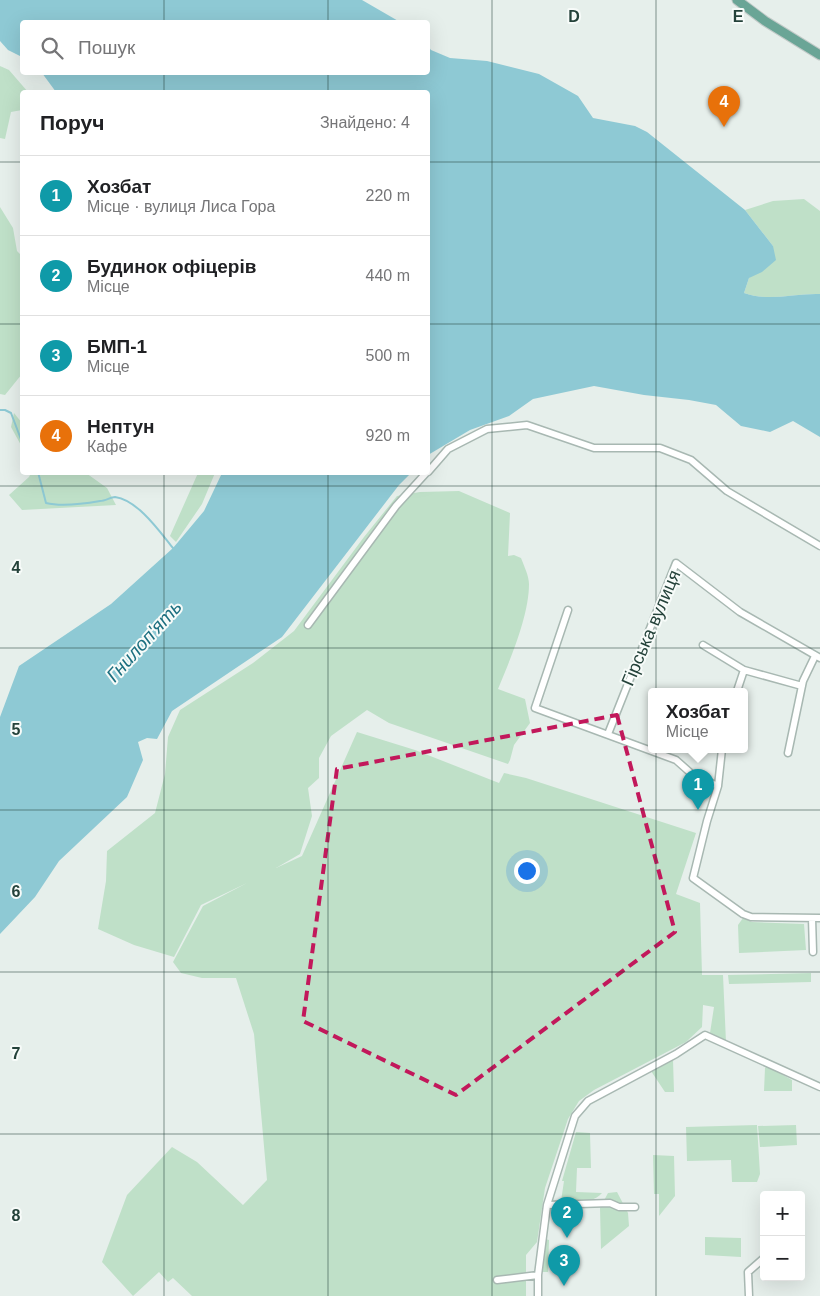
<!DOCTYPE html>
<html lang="uk">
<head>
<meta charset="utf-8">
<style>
	:root { --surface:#fff; --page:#f2f2f2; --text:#202124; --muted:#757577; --line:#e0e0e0; --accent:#ea580c }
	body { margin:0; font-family:Helvetica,sans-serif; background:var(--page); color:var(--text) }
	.controls { position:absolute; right:15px; bottom:15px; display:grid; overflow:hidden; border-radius:5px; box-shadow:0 5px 20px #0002 }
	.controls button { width:45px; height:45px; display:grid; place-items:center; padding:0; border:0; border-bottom:1px solid var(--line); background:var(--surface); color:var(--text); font:25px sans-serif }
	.you { position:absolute; left:526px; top:870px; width:18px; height:18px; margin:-12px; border:4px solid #fff; border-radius:50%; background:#1a73e8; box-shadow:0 0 0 8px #1a73e833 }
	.badge { display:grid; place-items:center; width:32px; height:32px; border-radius:50%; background:var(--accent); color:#fff; font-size:16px; font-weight:700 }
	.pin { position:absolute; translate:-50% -41px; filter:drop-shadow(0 1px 2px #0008) }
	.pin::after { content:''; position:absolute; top:26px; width:18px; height:15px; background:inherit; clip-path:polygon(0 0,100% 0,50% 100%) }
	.popup { position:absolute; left:648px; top:688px; width:100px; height:65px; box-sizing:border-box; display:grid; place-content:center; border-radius:5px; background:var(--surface); filter:drop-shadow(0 1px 4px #0005); font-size:16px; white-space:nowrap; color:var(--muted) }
	.popup b { font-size:19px; color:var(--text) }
	.popup::after { content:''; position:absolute; left:50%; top:100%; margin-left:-10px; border:10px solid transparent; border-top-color:var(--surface) }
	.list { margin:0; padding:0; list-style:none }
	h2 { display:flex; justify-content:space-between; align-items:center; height:65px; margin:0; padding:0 20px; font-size:21px }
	h2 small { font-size:16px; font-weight:400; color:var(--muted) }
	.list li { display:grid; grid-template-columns:32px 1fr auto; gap:15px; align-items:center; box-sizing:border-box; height:80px; padding:0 20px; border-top:1px solid var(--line) }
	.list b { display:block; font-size:19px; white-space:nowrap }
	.list p { margin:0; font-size:16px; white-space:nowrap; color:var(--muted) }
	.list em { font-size:16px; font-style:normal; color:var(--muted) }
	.icon { flex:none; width:28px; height:28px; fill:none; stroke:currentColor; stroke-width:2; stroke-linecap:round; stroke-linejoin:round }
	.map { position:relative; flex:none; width:820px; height:1296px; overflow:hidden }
	.search { position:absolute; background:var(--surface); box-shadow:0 5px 20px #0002; left:20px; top:20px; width:410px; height:55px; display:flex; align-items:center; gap:12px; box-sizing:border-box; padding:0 18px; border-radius:5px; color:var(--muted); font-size:19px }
	.panel { position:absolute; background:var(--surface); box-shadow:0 5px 20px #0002; left:20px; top:90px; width:410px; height:385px; border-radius:5px }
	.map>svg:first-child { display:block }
</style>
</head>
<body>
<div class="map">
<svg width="820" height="1296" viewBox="0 0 820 1296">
	<rect width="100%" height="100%" fill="#e6efeb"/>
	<path fill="#bfe0c8" d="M0,66L9,70L28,92H22V110L11,112L5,139L0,138Z
		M804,199L820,211V294C795,293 768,302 744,293L749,278L773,246L745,210L773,201Z
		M0,207L13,228L17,251L22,256V374L5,395L0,394Z
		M14,413L22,423V447L11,427Z
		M31,473H86L107,488L116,505L22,510L9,495L29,477Z
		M198,473H215L202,504L176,542L170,536Z
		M459,491L510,513L508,556L514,555L521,558C524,566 529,576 529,584C529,616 510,660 498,689L525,699L530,723L514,745L510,760L508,764L389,723L367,710L331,736L319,758V778L308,788L312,816L300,854L276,868L302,856L357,732L415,750L499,783L504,773L526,778L696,833L676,894L700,903L702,975H723L726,1042L710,1033L714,1007L703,1005L702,1027L686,1042L594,1090L579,1101L568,1119L545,1188L537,1242L526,1255V1296H192L173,1278L168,1282L159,1272L133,1296L102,1262L127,1195L172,1147L197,1162L243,1205L267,1180L254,1034L236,978H202L181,973L173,962L203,906L247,883L201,905L174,957L134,945L98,929L106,881L107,851L155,813L165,774L168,737L180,710L253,663L294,631L364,537L397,496L420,492Z
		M743,918L752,922L804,924L806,950L739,953L738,925Z
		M811,973V982L729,984L728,975Z
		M673,1060L674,1092H665L651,1071Z
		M767,1066L792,1080V1091H764L765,1068Z
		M757,1125L760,1174L757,1182H732L731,1160L687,1161L686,1127Z
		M796,1125L797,1145L760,1147L758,1126Z
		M576,1132L590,1133L591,1168H577L576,1192L602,1193C592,1204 576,1202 561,1201L564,1181H562Z
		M653,1155L674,1156L675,1196L659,1216V1194H654Z
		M617,1192L628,1213L629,1226L601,1249L600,1208L608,1193Z
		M705,1237L741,1238V1257L705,1255Z
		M546,1239L549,1240L548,1272H541Z"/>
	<path fill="#8ec9d4" d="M0,0H362L400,22H22V57L8,50L0,41Z
		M428,46L431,50L450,58L487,61L539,74L578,96L593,118L635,126L647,132L745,210L773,246L776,260L762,272L749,278L744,293C768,302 795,293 820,294V437L793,421L770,432L741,426L716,405L689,400L644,395L594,386L533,399L509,416L470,430L428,455V92H56L42,73L428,72Z
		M222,473H411L399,485L282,637L172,711L157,739L147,738L138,742L143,760L127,797L59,861L35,897L0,934V717L19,666L111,604L173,548L204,511Z"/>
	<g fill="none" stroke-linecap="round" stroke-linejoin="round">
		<path stroke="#8ec9d4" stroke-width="2" d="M0,410H5L11,413L22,442
			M38,472L46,503C62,507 83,504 100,501C105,501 111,497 115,497C138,500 160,532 173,548"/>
		<defs>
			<path id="minor" d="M428,472L448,449L487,429L527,425L594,448H660L691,460L727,491L820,546
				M568,610L535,708L676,760L694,776L718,786
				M308,625L396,506L427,472
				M703,645L744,670L802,686
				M737,691L744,670
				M608,734L676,563L740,612L820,658
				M722,749L718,786L707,821L693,878L743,914L751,917L820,918
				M788,753L803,681L815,656
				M812,918L813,952
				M547,1205L610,1203L619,1207H635
				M497,1280L538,1275
				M538,1296V1275L547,1205L575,1116L588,1101L676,1054L705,1035L820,1087
				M749,1296L748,1272L764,1258"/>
			<path id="major" d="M737,0L765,21L820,55"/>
		</defs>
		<use href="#minor" stroke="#a8b8b2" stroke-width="9"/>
		<use href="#major" stroke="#c2cac8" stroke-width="11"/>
		<use href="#minor" stroke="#fff" stroke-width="6"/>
		<use href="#major" stroke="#6aa596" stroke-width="9"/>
	</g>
	<path fill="none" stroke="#c2185b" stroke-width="4" stroke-dasharray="10 6" stroke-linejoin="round" d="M617,715L675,932L456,1095L303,1021L337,769Z"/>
	<path fill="none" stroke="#24423a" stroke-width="1" stroke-opacity="0.55" d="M164,0V22M328,0V22M492,0V1296M656,0V1296M164,72V92M328,72V92M0,162H22M428,162H820M0,324H22M428,324H820M164,472V1296M328,472V1296M0,486H820M0,648H820M0,810H820M0,972H820M0,1134H820"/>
	<g text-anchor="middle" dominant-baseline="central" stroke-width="4" stroke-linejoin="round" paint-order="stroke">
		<g font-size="18" fill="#24423a" stroke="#f7fbf9">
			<text transform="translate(651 628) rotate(-67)">Гірська вулиця</text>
		</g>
		<g font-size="19" font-style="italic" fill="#1c6f80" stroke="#f7fbf9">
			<text transform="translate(144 641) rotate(-48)">Гнилоп'ять</text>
		</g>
	</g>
	<g font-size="16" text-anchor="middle" font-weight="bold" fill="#24423a" stroke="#f7fbf9" stroke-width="4" stroke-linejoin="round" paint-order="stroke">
		<text x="574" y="22">D</text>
		<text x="738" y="22">E</text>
		<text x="16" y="573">4</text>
		<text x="16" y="735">5</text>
		<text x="16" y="897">6</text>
		<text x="16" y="1059">7</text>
		<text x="16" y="1221">8</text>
	</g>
</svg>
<div class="controls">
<button>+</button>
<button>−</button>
</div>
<div class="you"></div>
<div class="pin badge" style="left:698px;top:810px;background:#0f9aa8">1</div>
<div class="popup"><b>Хозбат</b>Місце</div>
<div class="pin badge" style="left:567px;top:1238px;background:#0f9aa8">2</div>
<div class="pin badge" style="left:564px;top:1286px;background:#0f9aa8">3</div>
<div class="pin badge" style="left:724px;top:127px;background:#e8710a">4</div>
<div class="search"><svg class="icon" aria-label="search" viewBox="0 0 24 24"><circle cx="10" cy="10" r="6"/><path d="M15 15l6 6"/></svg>Пошук</div>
<section class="panel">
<h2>Поруч<small>Знайдено: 4</small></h2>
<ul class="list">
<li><span class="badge" style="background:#0f9aa8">1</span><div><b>Хозбат</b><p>Місце · вулиця Лиса Гора</p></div><em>220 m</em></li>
<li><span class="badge" style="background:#0f9aa8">2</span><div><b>Будинок офіцерів</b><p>Місце</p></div><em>440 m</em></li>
<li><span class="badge" style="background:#0f9aa8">3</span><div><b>БМП-1</b><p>Місце</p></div><em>500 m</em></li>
<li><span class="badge" style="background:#e8710a">4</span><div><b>Нептун</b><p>Кафе</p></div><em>920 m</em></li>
</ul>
</section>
</div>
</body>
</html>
